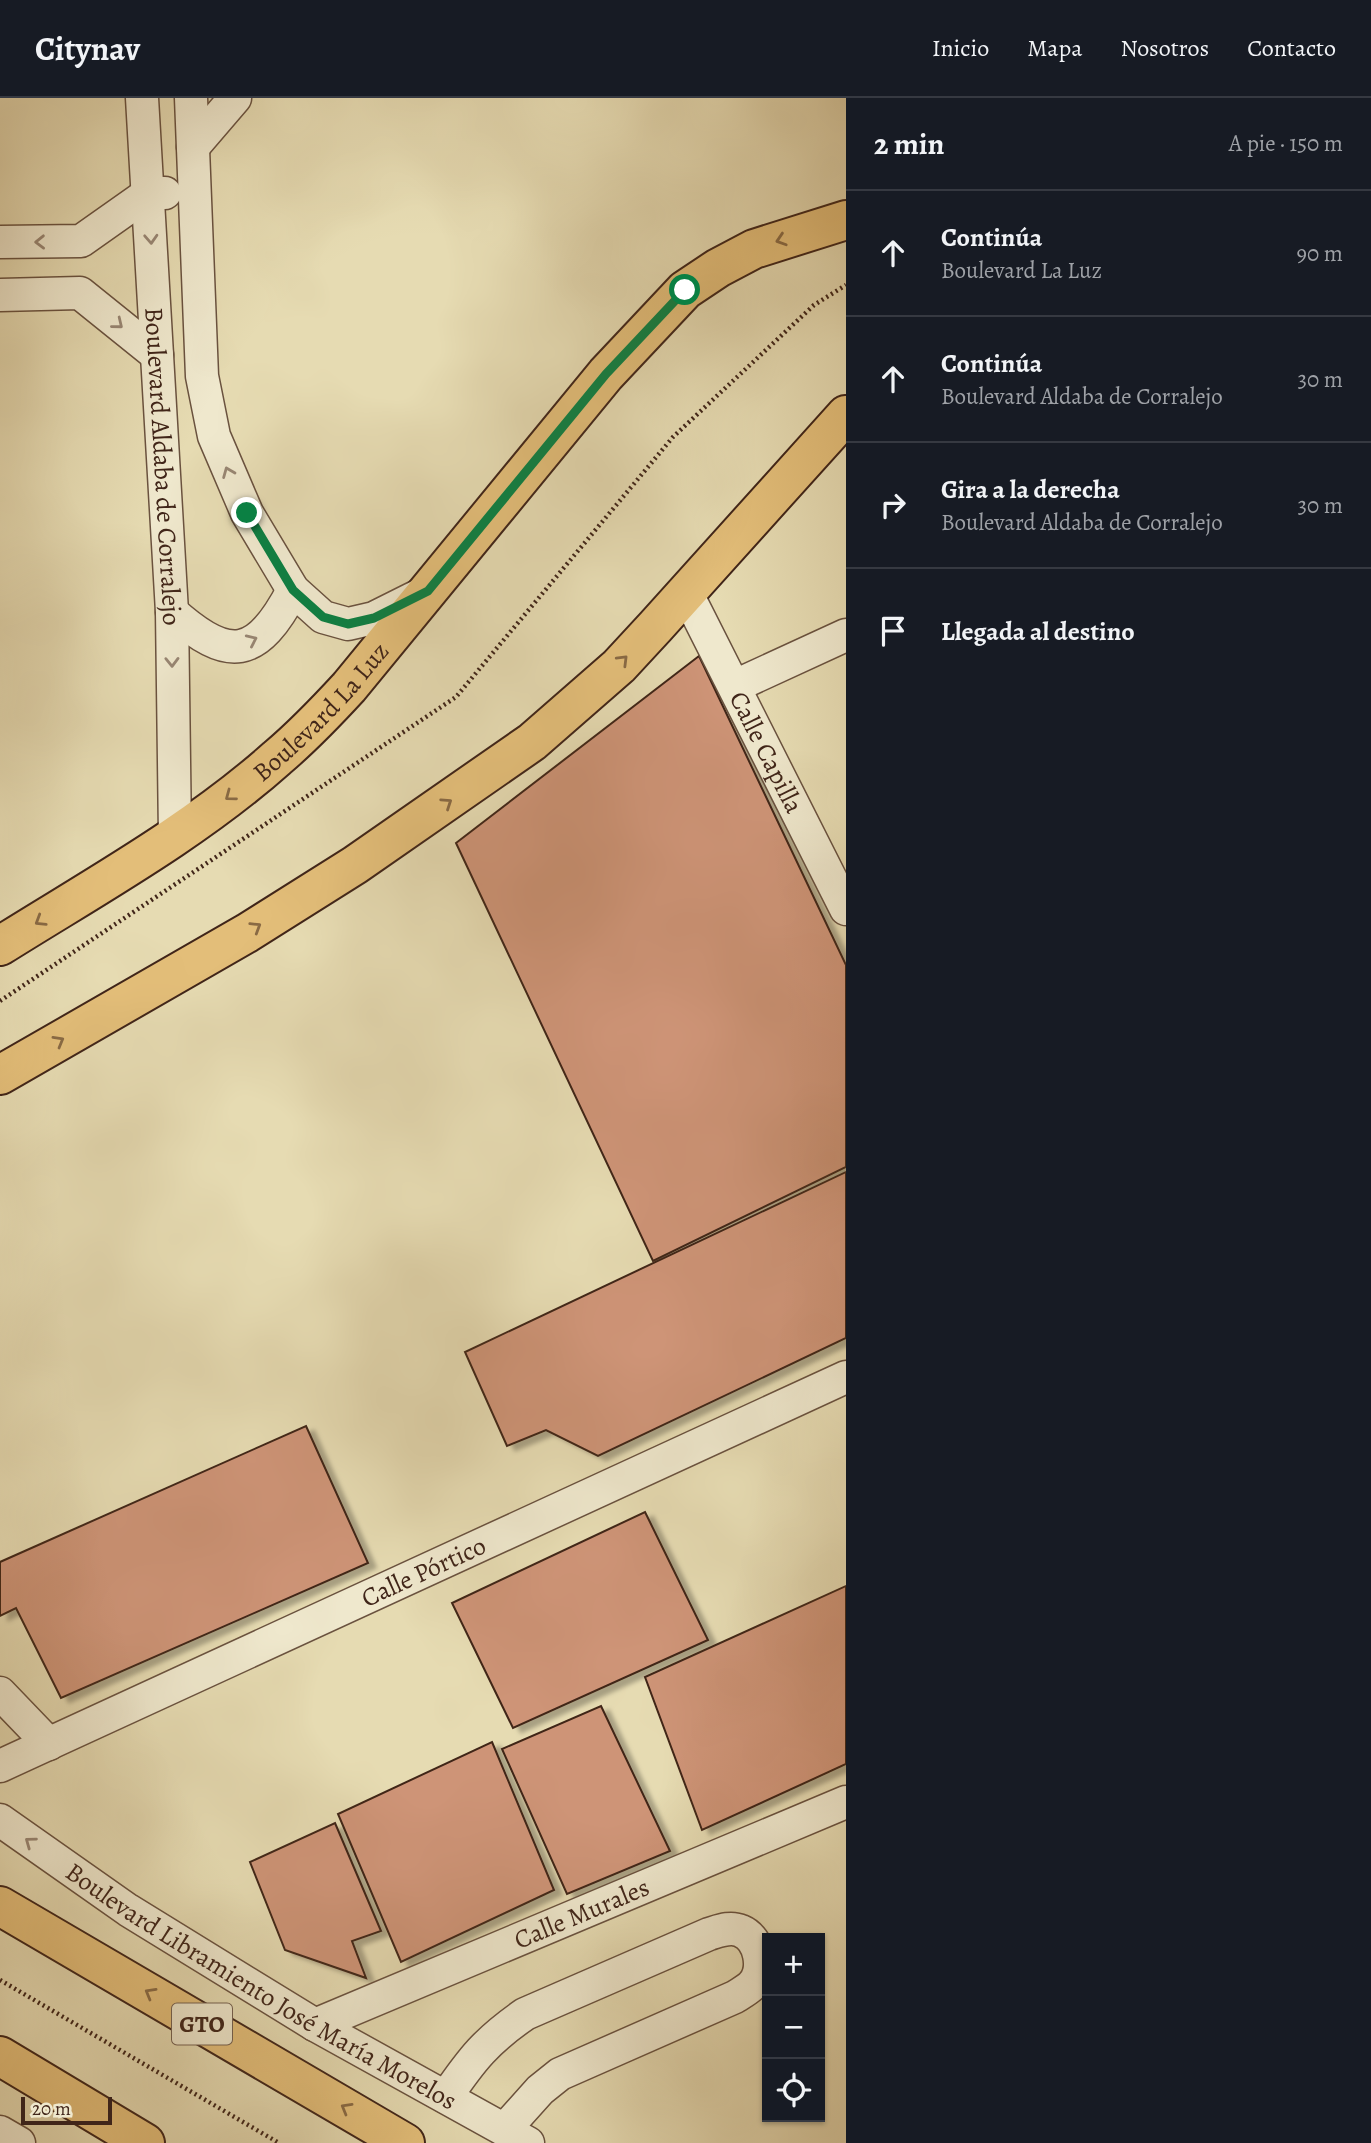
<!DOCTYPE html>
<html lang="es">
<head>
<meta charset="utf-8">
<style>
	:root { --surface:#171b24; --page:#242831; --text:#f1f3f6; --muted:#9ea1a6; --line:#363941 }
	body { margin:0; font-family:Alegreya,serif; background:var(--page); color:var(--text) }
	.controls { position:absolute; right:21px; bottom:21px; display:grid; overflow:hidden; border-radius:0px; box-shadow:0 2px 5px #0004 }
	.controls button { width:63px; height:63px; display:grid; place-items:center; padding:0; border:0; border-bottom:2px solid var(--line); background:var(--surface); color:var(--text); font:35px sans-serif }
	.scale { position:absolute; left:21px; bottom:18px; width:91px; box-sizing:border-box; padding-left:7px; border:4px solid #402519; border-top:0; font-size:19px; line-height:24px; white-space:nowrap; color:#402519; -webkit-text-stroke:5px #efe8cd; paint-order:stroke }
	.stop { position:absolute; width:21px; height:21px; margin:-16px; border:5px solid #0b8043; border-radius:50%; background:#fff }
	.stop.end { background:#0b8043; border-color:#fff; box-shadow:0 2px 7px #0008 }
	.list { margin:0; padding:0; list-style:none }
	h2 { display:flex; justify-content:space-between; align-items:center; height:91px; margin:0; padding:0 28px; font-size:30px }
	h2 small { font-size:23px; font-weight:400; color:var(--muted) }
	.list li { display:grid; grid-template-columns:46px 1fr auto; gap:21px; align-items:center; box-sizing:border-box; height:126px; padding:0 28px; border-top:2px solid var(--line) }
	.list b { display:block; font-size:26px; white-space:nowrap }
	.list p { margin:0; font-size:23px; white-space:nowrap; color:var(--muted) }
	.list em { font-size:23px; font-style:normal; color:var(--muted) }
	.icon { flex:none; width:38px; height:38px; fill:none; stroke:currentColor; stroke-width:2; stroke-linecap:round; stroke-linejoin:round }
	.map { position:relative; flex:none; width:846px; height:2045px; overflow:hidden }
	header { display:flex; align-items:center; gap:42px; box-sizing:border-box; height:98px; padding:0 35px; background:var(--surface); border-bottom:2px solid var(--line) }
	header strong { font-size:33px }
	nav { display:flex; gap:38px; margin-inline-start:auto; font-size:24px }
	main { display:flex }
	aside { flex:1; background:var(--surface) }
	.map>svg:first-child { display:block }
</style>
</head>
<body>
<header>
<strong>Citynav</strong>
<nav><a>Inicio</a><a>Mapa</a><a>Nosotros</a><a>Contacto</a></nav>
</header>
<main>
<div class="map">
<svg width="846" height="2045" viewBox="0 0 846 2045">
	<defs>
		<filter id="shadow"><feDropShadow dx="8" dy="4.5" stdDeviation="2" flood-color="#0004"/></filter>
	</defs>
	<rect width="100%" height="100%" fill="#e6dbb2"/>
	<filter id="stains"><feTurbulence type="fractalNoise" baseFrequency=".00286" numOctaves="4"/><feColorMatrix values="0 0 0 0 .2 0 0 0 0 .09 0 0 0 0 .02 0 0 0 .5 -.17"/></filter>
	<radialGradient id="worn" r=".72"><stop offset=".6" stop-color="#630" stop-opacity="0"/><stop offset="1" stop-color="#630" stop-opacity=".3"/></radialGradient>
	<path fill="#ce9477" stroke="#402519" stroke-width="2" filter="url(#shadow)" d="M699,558L846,867V1069L653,1163L456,745Z
		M846,1074V1240L598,1358L546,1332L507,1348L465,1254Z
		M306,1328L368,1465L61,1600L16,1510L0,1518V1464Z
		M645,1414L708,1542L513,1630L452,1505Z
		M846,1488V1666L702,1732L645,1579Z
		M601,1608L670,1753L567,1796L502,1651Z
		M492,1644L554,1792L401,1864L338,1716Z
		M335,1725L381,1833L352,1843L366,1880L285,1852L250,1764Z"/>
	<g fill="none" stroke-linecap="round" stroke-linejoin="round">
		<defs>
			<g id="minor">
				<path id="s1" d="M142,0L172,514L175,738"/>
				<path d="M191,0L202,278L214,338L247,415L293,492L323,519L348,526L374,520L424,495"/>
				<path d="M193,49L235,0"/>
				<path d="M0,144L81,143L149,95H165"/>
				<path d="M0,197L80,195L157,257"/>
				<path id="s2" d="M687,496L846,811"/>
				<path d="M172,514C229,565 257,561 293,492"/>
				<path d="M735,588L846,537"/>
				<path d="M0,1595L49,1646"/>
				<path id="s3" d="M0,1668L846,1279"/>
				<path id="s4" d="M0,1722L128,1812L315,1927L528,2045"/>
				<path id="s5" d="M315,1927L846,1704"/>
				<path d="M446,1999C472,1961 486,1943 525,1916L709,1836C719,1833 730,1828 741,1833C760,1841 766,1871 753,1886C749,1891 741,1895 735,1899L560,1976L540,1992L505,2031"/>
				<path d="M0,2034L19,2045"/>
			</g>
			<g id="major">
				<path id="s6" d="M0,848C94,789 194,734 277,660C303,638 326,614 349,589L606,276L685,192L718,170L754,151L846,122"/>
				<path d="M0,977L247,835L355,767L532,644L619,568L656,528L846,317"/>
				<path d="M0,1808L405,2045"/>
				<path d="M0,1958L145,2045"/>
			</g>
		</defs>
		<use href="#minor" stroke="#6a523f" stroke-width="35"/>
		<use href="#major" stroke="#402519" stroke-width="42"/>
		<path stroke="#402519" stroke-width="4.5" stroke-dasharray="2 3.5" stroke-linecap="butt" d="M0,903L456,599L673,339L814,207L846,187
			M0,1882L279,2045"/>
		<use href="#minor" stroke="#efe8cd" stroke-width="32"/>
		<use href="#major" stroke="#e3be79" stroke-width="38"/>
	</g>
	<defs><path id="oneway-chevron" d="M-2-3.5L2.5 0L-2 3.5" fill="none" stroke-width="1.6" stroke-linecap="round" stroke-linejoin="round" transform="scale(1.75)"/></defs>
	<g stroke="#988673">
		<use href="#oneway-chevron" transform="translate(151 141) rotate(87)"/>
		<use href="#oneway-chevron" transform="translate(40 144) rotate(179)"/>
		<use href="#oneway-chevron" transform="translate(118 226) rotate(39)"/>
		<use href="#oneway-chevron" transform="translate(228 374) rotate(-112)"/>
		<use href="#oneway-chevron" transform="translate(252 542) rotate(-25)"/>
		<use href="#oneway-chevron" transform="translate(172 564) rotate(89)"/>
		<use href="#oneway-chevron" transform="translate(30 1744) rotate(-144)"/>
	</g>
	<g stroke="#896a44">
		<use href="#oneway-chevron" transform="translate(781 142) rotate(162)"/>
		<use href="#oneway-chevron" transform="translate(623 562) rotate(-45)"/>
		<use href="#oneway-chevron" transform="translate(230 698) rotate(143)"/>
		<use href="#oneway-chevron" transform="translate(447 705) rotate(-34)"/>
		<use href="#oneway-chevron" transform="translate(40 823) rotate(148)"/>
		<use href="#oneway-chevron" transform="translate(256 829) rotate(-32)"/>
		<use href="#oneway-chevron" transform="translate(59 943) rotate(-30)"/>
		<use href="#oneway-chevron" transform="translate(150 1895) rotate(-150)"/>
		<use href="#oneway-chevron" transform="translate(346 2010) rotate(-150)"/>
	</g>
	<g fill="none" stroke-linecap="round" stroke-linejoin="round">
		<path stroke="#0b8043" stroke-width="9" d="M247,415L293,492L323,519L348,526L374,520L428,493L606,276L685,192"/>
	</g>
	<g text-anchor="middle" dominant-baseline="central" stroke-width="7" stroke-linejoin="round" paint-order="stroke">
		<rect fill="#efe8cd" stroke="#74604f" stroke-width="2" x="172" y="1905.5" width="60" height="41" rx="5"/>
		<g font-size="24" font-weight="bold" fill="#402519">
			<text x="202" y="1926">GTO</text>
		</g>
		<g font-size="26" fill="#402519" stroke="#efe8cd">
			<text stroke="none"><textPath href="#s1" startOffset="369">Boulevard Aldaba de Corralejo</textPath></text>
			<text stroke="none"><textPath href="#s6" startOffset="399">Boulevard La Luz</textPath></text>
			<text stroke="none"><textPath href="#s2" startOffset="177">Calle Capilla</textPath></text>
			<text stroke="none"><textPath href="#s3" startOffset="466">Calle Pórtico</textPath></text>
			<text stroke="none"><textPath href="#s5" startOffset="289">Calle Murales</textPath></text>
			<text stroke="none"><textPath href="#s4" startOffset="310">Boulevard Libramiento José María Morelos</textPath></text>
		</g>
	</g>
	<rect width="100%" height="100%" filter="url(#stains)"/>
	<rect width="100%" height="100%" fill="url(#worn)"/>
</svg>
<div class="controls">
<button>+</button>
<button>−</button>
<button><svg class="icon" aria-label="locate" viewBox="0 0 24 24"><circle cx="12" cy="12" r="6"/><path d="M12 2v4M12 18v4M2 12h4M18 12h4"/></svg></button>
</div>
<div class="scale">20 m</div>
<div class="stop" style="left:685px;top:192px"></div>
<div class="stop end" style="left:247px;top:415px"></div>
</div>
<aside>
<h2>2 min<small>A pie · 150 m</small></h2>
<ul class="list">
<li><svg class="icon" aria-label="ahead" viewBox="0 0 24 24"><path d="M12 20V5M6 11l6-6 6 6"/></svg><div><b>Continúa</b><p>Boulevard La Luz</p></div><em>90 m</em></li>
<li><svg class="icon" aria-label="ahead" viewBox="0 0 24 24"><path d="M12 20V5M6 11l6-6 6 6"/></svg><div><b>Continúa</b><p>Boulevard Aldaba de Corralejo</p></div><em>30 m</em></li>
<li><svg class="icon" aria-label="right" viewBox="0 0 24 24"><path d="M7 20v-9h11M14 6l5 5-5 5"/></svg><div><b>Gira a la derecha</b><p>Boulevard Aldaba de Corralejo</p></div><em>30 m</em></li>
<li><svg class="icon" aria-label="arrive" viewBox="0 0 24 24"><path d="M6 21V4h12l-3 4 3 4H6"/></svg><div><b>Llegada al destino</b></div></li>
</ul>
</aside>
</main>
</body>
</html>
